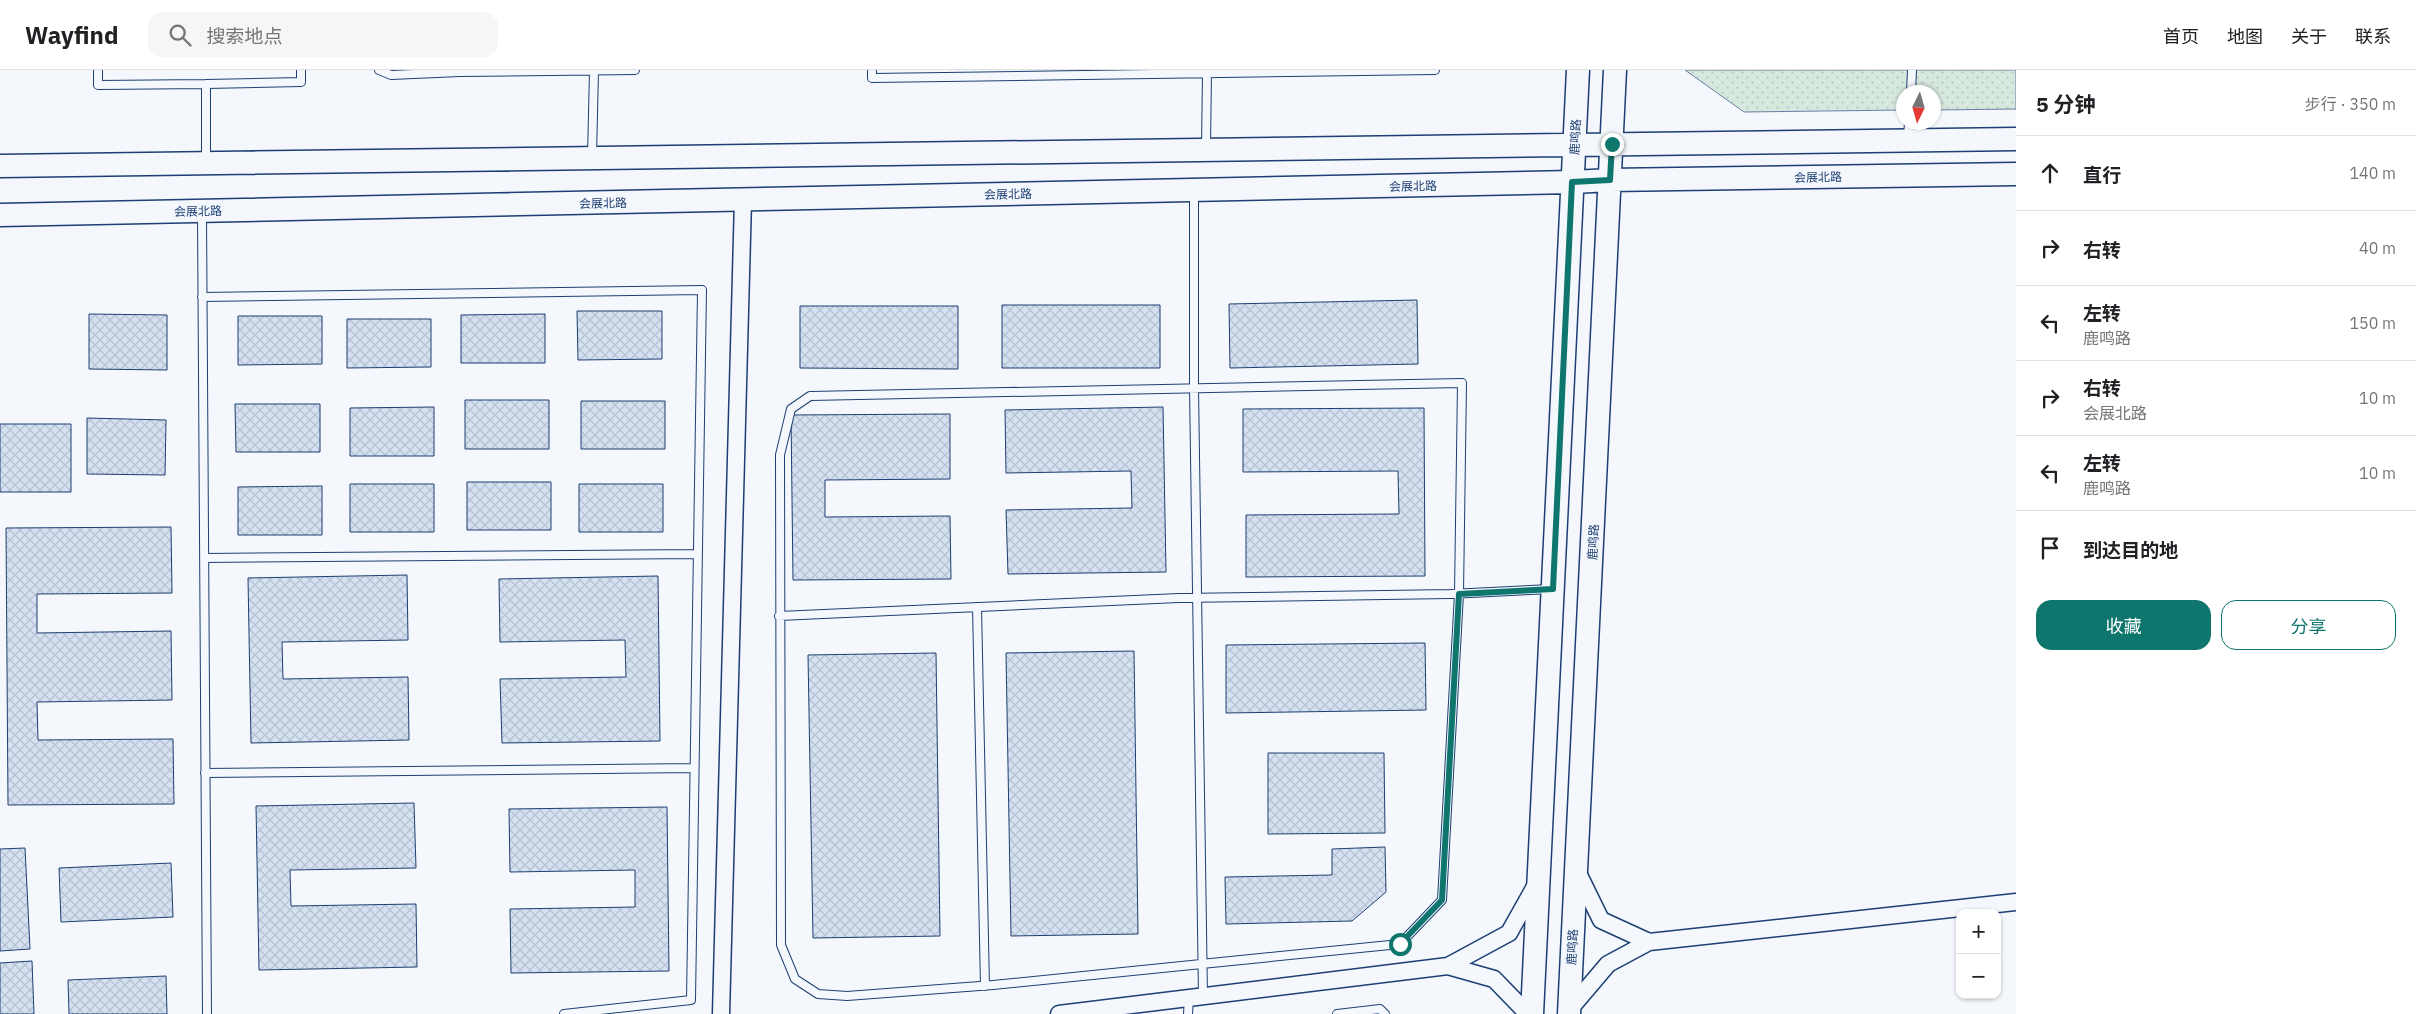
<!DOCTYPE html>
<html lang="zh">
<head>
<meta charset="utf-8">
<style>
	:root { --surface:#fff; --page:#f6f6f6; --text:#202124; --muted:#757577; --line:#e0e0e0; --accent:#0f766e }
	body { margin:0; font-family:"IBM Plex Sans","Noto Sans SC",sans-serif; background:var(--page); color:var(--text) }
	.controls { position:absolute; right:15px; bottom:15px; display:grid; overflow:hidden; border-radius:10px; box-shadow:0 1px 4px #0004 }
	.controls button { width:45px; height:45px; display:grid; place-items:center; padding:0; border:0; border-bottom:1px solid var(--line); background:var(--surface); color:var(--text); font:25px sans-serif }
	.compass { position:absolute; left:1896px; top:15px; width:45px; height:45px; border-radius:50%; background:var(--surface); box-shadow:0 1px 4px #0004; rotate:185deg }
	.stop { position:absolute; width:15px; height:15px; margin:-11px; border:4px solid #0f766e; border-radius:50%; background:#fff }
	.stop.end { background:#0f766e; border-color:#fff; box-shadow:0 1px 5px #0008 }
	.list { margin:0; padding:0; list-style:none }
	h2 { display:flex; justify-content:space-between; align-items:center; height:65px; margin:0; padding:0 20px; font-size:21px }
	h2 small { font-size:16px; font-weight:400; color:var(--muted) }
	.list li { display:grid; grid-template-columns:32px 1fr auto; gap:15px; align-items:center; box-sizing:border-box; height:75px; padding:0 20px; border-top:1px solid var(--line) }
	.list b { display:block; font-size:19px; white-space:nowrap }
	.list p { margin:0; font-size:16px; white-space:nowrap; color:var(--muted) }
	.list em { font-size:16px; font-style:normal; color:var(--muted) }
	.actions { display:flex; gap:10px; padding:15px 20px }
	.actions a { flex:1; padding:11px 0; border:1px solid var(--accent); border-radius:15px; text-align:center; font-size:18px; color:var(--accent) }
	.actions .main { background:var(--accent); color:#fff }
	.icon { flex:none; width:28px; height:28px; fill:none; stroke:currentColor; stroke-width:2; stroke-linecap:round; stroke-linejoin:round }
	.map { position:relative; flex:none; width:2016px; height:944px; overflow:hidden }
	header { display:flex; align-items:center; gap:30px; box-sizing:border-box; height:70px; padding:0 25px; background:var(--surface); border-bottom:1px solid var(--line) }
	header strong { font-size:24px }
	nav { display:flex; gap:28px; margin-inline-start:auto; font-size:18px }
	.search { width:350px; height:45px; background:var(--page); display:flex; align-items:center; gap:12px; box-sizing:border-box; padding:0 18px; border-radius:15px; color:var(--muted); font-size:19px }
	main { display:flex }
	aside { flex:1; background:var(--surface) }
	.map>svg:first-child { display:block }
</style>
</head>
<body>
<header>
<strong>Wayfind</strong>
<div class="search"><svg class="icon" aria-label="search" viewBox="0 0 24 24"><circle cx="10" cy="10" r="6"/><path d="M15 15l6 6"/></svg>搜索地点</div>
<nav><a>首页</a><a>地图</a><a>关于</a><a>联系</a></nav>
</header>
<main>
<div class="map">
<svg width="2016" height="944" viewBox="0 0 2016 944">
	<defs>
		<pattern id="grass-dots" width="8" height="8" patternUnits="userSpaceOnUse" patternTransform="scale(1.25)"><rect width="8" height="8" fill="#d7e8df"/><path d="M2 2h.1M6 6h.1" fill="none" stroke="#b8c8c3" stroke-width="1.8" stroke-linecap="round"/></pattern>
		<pattern id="building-cross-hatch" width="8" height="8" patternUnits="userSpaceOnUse" patternTransform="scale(1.25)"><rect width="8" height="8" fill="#d5e0f0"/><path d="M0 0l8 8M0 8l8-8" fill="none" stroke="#b6c1d1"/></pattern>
	</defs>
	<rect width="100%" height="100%" fill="#f4f7fb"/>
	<path fill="url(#grass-dots)" stroke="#687fa3" d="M1685,0H2016V39L1934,40V22H1904L1903,40L1744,42Z"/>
	<path fill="url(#building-cross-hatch)" stroke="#1d3f73" d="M1417,230L1418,294L1230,298L1229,234Z
		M1002,235H1160V298H1002Z
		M800,236H958V299L800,298Z
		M577,241H662V289L578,290Z
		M89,244L167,245V300L89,299Z
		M545,244V293H461V245Z
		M238,246H322V294L238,295Z
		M347,249H431V297L347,298Z
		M465,330H549V379H465Z
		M581,331H665V379H581Z
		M235,334H320V382H236Z
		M434,337V386H350V338Z
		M1163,337L1166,502L1008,504L1006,440L1132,438L1131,401L1006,403L1005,340Z
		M1424,338L1425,506L1246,507V445L1399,444L1398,401L1243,402V339Z
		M950,344V409L825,410V447L950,446L951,509L793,510L791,345Z
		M87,348L166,350L165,405L87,404Z
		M0,354H71V422H0Z
		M467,412H551V460H467Z
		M350,414H434V462H350Z
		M579,414H663V462H579Z
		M322,416V465H238V417Z
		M171,457L172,523L37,524V563L171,561L172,630L37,632L38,670L173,669L174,734L8,735L6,458Z
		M407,505L408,570L282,572L283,609L408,607L409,670L251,673L248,508Z
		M658,506L660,671L502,673L500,609L626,607L625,570L500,572L499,509Z
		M1425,573L1426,640L1226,643V575Z
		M1134,581L1138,864L1011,866L1006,583Z
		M936,583L940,866L813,868L808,585Z
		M1268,683H1384L1385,763L1268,764Z
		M414,733L416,798L290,800L291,836L416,834L417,897L259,900L256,736Z
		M667,737L669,901L511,903L510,839L635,837V800L510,802L509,739Z
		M1385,777L1386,822L1352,851L1226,854L1225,807L1332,805V779Z
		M25,778L30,879L0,881V779Z
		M171,793L173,847L61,852L59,798Z
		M32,891L34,944H0V893Z
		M166,906L167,944H69L68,910Z"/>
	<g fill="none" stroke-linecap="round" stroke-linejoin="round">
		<defs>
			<path id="service" d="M98,0V15L206,14
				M379,0L391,5L460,2
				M460,0V2L635,0
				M872,0V8L1435,0
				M1911,22L1912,0
				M1908,68L1909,52
				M1206,77L1207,3
				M592,86L594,1
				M206,91V14L301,12V0
				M1194,123V318L1203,926
				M202,144L207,944
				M202,227L702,220L691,930L564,944
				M1462,313L1459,524L1442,830L1400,874L993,915L847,926L818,924L795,909L781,875L780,385L791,339L810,326Z
				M204,488L698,484
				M977,537L985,916
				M779,546L1179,528L1450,524L1551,519
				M205,703L694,698
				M1188,944L1189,928
				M1337,944L1380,939L1385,944"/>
			<path id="minor" d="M1577,801L1601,850L1649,872
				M1448,896L1494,909L1528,944
				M1569,940L1608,894L1649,872L2016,832
				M721,944L743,130
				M1059,944L1448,896L1509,863L1537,813"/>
			<path id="secondary" d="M0,96L2016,69
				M0,145L1573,112L1610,110L2016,104
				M1532,944L1578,0
				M1569,944L1615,0"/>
		</defs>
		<use href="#service" stroke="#1d3f73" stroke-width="10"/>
		<use href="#minor" stroke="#1d3f73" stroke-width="19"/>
		<use href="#secondary" stroke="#1d3f73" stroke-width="25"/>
		<use href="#service" stroke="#f4f7fb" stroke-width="8"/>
		<use href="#minor" stroke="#f4f7fb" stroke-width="16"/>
		<use href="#secondary" stroke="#f4f7fb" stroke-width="22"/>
	</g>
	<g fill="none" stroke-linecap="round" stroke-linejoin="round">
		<path stroke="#0f766e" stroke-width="6" d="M1400,874L1442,830L1459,524L1553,519L1572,112L1610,110L1612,74"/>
	</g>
	<g text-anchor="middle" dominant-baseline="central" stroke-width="4" stroke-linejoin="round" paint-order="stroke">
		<g font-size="12" fill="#1d3f73" stroke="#f4f7fb">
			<text transform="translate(1575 67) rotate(-87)">鹿鸣路</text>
			<text transform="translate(1818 107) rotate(-1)">会展北路</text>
			<text transform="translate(1413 116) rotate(-1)">会展北路</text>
			<text transform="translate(1008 124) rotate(-1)">会展北路</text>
			<text transform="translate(603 133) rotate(-1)">会展北路</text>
			<text transform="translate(198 141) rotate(-1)">会展北路</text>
			<text transform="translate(1593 472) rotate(-87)">鹿鸣路</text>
			<text transform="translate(1572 877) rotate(-87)">鹿鸣路</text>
		</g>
	</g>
</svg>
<div class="controls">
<button>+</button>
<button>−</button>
</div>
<svg class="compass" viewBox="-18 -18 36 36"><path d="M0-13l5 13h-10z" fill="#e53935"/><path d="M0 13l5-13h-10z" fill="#757577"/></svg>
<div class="stop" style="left:1400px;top:874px"></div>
<div class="stop end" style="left:1612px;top:74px"></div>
</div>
<aside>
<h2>5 分钟<small>步行 · 350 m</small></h2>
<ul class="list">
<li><svg class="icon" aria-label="ahead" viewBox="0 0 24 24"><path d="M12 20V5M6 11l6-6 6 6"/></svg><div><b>直行</b></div><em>140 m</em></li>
<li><svg class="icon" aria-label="right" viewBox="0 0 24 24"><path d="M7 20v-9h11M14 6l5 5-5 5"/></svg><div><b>右转</b></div><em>40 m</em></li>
<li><svg class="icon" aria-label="left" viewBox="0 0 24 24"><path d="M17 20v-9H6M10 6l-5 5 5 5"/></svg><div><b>左转</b><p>鹿鸣路</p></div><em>150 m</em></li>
<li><svg class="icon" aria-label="right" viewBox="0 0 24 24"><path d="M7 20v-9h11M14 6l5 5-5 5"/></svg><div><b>右转</b><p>会展北路</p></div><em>10 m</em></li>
<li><svg class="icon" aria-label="left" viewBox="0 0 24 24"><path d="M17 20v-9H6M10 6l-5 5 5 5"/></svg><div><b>左转</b><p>鹿鸣路</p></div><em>10 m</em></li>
<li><svg class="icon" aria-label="arrive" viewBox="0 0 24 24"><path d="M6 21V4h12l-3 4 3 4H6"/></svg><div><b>到达目的地</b></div></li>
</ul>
<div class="actions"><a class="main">收藏</a><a>分享</a></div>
</aside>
</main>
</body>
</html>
